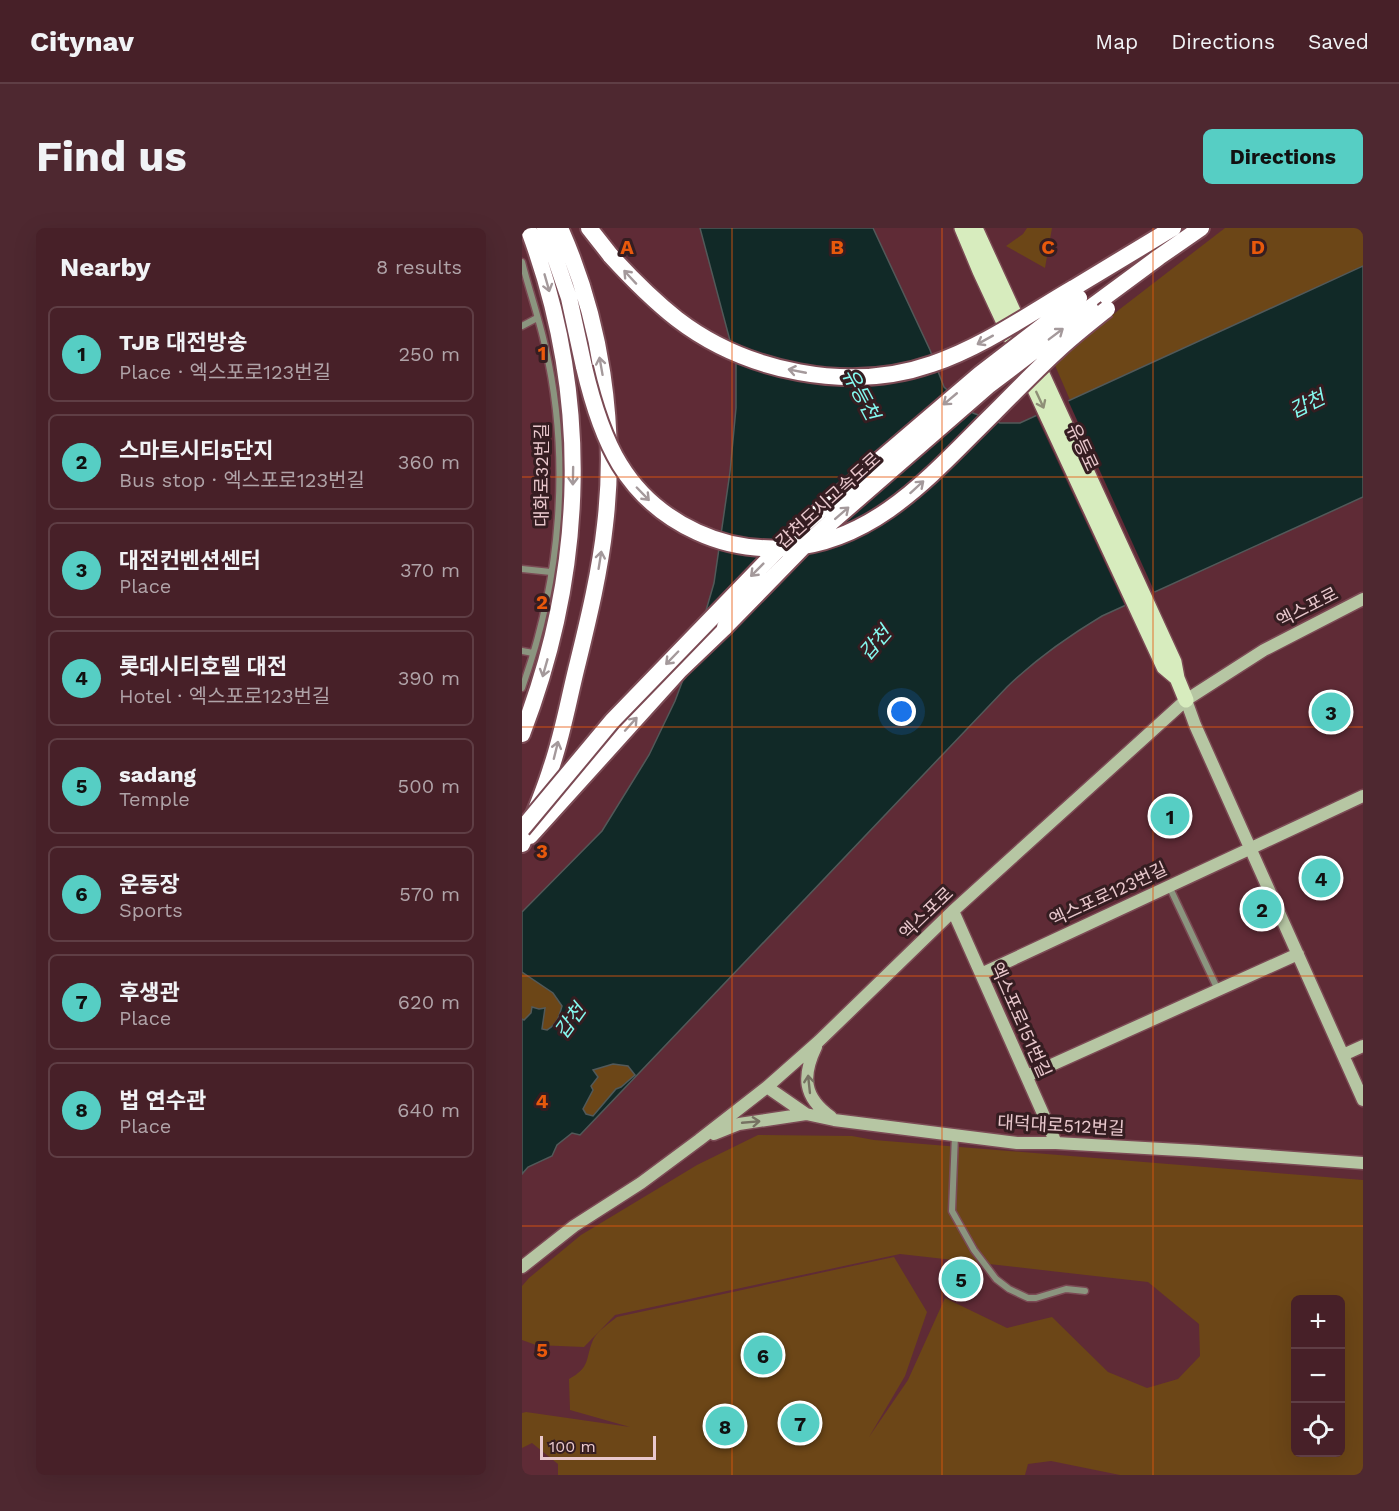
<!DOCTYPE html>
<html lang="en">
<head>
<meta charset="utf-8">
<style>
	:root { --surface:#472028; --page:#4e2830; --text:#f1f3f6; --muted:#b0a3a8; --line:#5f3e45; --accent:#56cec4 }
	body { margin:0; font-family:"Work Sans","Noto Sans KR",sans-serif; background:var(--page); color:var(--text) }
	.controls { position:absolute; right:18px; bottom:18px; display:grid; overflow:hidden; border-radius:9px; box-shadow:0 6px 24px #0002 }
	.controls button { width:54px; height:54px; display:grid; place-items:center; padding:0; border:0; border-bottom:2px solid var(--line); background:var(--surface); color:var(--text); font:30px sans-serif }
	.scale { position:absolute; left:18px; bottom:15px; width:116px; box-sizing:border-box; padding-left:6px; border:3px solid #e9c8cd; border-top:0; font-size:16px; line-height:21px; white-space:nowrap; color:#e9c8cd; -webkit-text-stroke:4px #351d21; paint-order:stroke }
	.you { position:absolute; left:380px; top:484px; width:21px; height:21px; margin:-15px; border:4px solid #fff; border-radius:50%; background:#1a73e8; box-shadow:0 0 0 9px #1a73e833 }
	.badge { display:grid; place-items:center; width:39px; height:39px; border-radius:50%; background:var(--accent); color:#111; font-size:20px; font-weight:700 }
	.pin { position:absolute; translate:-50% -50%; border:3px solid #fff; box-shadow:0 2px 6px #0006 }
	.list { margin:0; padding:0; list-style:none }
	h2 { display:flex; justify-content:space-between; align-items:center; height:78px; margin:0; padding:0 24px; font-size:26px }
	h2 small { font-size:20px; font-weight:400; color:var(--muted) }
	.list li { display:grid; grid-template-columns:39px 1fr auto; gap:18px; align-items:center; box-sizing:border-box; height:96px; margin:0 12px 12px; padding:0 12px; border:2px solid var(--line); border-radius:9px }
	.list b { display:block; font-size:22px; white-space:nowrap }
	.list p { margin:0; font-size:20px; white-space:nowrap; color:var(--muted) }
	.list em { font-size:20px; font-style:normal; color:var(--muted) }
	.icon { flex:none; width:33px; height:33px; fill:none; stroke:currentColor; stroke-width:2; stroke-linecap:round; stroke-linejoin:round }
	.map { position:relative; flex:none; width:841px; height:1247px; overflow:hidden; border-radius:9px }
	header { display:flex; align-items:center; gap:36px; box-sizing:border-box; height:84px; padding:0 30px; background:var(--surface); border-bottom:2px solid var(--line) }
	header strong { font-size:28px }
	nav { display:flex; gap:33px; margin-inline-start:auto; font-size:21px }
	.intro { display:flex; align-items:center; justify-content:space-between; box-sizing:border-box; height:144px; padding:0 36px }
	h1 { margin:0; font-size:42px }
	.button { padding:15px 27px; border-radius:9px; background:var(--accent); color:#111; font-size:21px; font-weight:700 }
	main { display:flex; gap:36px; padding:0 36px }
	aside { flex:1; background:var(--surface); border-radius:9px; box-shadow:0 6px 24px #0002 }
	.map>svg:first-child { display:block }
</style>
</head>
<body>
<header>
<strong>Citynav</strong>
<nav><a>Map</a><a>Directions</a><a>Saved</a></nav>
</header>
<div class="intro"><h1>Find us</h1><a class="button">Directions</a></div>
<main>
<aside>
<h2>Nearby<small>8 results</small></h2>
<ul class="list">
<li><span class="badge">1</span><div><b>TJB 대전방송</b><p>Place · 엑스포로123번길</p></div><em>250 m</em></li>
<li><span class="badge">2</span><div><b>스마트시티5단지</b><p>Bus stop · 엑스포로123번길</p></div><em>360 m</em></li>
<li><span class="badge">3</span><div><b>대전컨벤션센터</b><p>Place</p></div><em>370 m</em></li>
<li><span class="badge">4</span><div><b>롯데시티호텔 대전</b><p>Hotel · 엑스포로123번길</p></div><em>390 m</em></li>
<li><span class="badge">5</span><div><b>sadang</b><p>Temple</p></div><em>500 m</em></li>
<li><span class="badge">6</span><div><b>운동장</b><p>Sports</p></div><em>570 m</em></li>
<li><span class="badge">7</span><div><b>후생관</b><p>Place</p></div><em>620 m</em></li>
<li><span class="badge">8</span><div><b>법 연수관</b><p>Place</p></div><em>640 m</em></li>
</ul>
</aside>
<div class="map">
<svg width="841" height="1247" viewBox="0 0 841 1247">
	<rect width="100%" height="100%" fill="#5f2b36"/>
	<path fill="#6c4617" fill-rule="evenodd" d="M505,0H530L523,40L484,18L501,6Z
		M703,0H841V38L548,172L532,135L598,81Z
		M0,744L31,765L40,778C37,789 35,796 25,802L20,801L23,780L9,785L2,792L0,791Z
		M91,836L106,838L113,847L99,859L94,861L72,888L64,886L61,881L71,862L69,858L73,853L70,842Z
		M236,907L330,908L352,912L841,952V1247H598L529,1233L506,1236L503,1247H36V1236L10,1215L0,1220V1185L4,1184L108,1199L48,1182L47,1151C69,1139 63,1131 71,1112C75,1103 88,1095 95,1089L372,1029L405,1084L383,1148L347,1209L386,1152L423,1070L485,1100L530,1089L586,1144L625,1160L656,1151L678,1128L677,1096L626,1054L378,1026L93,1087L62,1119L14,1117L0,1112V1058L7,1050L59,1007L175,937ZM774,1072H818V1224H774Z"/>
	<path fill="#112927" stroke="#525959" stroke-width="1.5" fill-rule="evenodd" d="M178,0H351L408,122L422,159L451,185L478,195H498L841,38V269L580,388C545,409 514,431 485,459L58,907L50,905L35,917L30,928L6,939L0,946V791L2,792L9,785L10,779L17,781L23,780L20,801L25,802C35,796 37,789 40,778L31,765L0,744V684L80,603L127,527L153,473L174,417L192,355L208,244L214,180V135ZM91,836L106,838L113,847L99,859L94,861L71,888L64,886L61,881L71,862L69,858L76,849L71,842Z"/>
	<path fill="#5f2b36" d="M545,170L634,367L604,380L513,185Z"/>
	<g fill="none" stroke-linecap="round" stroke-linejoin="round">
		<defs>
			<path id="street" d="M0,34C7,62 17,90 23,118C49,230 39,351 0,460
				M0,98L15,90
				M0,341L29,344
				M0,423L11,425
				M647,658L696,762
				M433,907L430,983L452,1022L474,1051L487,1061L506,1070H514L544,1061L563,1063"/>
			<path id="secondary" d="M664,472L673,497L841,872
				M431,683L534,915
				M459,746L841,568
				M294,819C280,848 281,869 309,889
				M821,827L841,818
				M505,848L776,726
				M245,859L284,886L312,892L495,915H534L676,923L841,935
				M192,906L217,896L284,886
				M0,1039L52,998L119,955L177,912L245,859L297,813L431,683L664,472L742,422L841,371"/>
			<path id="primary" d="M440,0L458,43L642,439L655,450
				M453,0L652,434L655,450L664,472"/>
			<path id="highway" d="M23,0L47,70L62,139
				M67,0L89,28
				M550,61L651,0
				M568,80L637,29L679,0
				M0,506C64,340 69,167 6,0
				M8,608L158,442L203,399
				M0,616C10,591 21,566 29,540C41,506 47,469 56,434C67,389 78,343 83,297C95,196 79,92 38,0"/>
		</defs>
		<use href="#street" stroke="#7b4a54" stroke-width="9"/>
		<use href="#secondary" stroke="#7b4a54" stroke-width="15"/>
		<use href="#primary" stroke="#7b4a54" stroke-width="18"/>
		<use href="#highway" stroke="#7b4a54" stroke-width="20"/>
		<use href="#street" stroke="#8b957f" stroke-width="6"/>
		<use href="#secondary" stroke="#b6c6a3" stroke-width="12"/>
		<use href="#primary" stroke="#d7ecbe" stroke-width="15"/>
		<use href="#highway" stroke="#fff" stroke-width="16"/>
		<defs>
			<path id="highway-bridge" d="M89,28C110,51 131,72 155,91C224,144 327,165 410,136C460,119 504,88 550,61
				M62,139C79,212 103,271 175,304C203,317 233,322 264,320C354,314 411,245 472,185C493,164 514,142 536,122C552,107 569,94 585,81
				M203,399L283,317L466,158L568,80
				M0,601L90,493L272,305L458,146L557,70"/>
		</defs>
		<use href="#highway-bridge" stroke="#7b4a54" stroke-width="20" stroke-linecap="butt"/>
		<use href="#highway-bridge" stroke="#fff" stroke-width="16"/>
	</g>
	<defs><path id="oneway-shaft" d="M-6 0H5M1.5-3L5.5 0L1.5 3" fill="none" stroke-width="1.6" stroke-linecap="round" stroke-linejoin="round" transform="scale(1.5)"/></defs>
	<g stroke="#a4999b">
		<use href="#oneway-shaft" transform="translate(108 49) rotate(-133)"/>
		<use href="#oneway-shaft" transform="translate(25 55) rotate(74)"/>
		<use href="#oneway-shaft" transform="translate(534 106) rotate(-37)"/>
		<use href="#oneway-shaft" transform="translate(463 112) rotate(151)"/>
		<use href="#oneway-shaft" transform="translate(79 138) rotate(-100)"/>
		<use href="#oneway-shaft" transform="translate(275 143) rotate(-169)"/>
		<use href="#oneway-shaft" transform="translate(428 171) rotate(140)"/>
		<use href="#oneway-shaft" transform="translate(51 248) rotate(91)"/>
		<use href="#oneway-shaft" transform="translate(395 259) rotate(-42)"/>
		<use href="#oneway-shaft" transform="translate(121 266) rotate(46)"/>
		<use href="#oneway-shaft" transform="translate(320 285) rotate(-41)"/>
		<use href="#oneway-shaft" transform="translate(78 332) rotate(-81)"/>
		<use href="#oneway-shaft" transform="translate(235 342) rotate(135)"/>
		<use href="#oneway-shaft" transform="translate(150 430) rotate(134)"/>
		<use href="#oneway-shaft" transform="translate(23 440) rotate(106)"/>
		<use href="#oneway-shaft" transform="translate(109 496) rotate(-48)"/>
		<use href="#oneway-shaft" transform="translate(34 522) rotate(-76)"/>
	</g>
	<use stroke="#8e8f77" href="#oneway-shaft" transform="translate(518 172) rotate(65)"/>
	<g stroke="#767262">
		<use href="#oneway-shaft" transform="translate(287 856) rotate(-96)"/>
		<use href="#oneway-shaft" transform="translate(229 894) rotate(-5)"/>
	</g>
	<path fill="none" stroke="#e8590c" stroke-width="1.5" stroke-opacity="0.55" d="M210,0V1247M420,0V1247M631,0V1247M0,249H841M0,499H841M0,748H841M0,998H841"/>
	<g text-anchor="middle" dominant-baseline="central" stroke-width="6" stroke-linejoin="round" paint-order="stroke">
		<g font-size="18" fill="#e9c8cd" stroke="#351d21">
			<text transform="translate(561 219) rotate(65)">유등로</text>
			<text transform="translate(19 247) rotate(-90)">대화로32번길</text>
			<text transform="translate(306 272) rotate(-42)">갑천도시고속도로</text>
			<text transform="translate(785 379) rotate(-27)">엑스포로</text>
			<text transform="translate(586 666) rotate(-25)">엑스포로123번길</text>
			<text transform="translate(404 685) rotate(-44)">엑스포로</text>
			<text transform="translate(499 792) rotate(66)">엑스포로151번길</text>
			<text transform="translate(539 897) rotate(3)">대덕대로512번길</text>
		</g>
		<g font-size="20" font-style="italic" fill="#85faf0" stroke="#351d21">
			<text transform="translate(339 166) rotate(62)">유등천</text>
			<text transform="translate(785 176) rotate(-26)">갑천</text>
			<text transform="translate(353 415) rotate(-49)">갑천</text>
			<text transform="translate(48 793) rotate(-54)">갑천</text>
		</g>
	</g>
	<g font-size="20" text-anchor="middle" font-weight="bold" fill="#e8590c" stroke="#351d21" stroke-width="6" stroke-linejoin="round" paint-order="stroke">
		<text x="105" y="26">A</text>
		<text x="315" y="26">B</text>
		<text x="526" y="26">C</text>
		<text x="736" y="26">D</text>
		<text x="20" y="132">1</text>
		<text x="20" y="381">2</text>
		<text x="20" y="630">3</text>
		<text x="20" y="880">4</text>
		<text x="20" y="1129">5</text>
	</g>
</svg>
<div class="controls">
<button>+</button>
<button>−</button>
<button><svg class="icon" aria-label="locate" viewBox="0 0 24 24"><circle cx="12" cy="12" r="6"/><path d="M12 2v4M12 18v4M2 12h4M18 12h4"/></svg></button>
</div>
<div class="scale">100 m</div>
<div class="you"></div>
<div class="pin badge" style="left:648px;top:588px">1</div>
<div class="pin badge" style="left:740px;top:681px">2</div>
<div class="pin badge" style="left:809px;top:484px">3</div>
<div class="pin badge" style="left:799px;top:650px">4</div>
<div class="pin badge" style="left:439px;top:1051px">5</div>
<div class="pin badge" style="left:241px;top:1127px">6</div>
<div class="pin badge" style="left:278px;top:1195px">7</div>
<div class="pin badge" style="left:203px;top:1198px">8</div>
</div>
</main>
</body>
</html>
